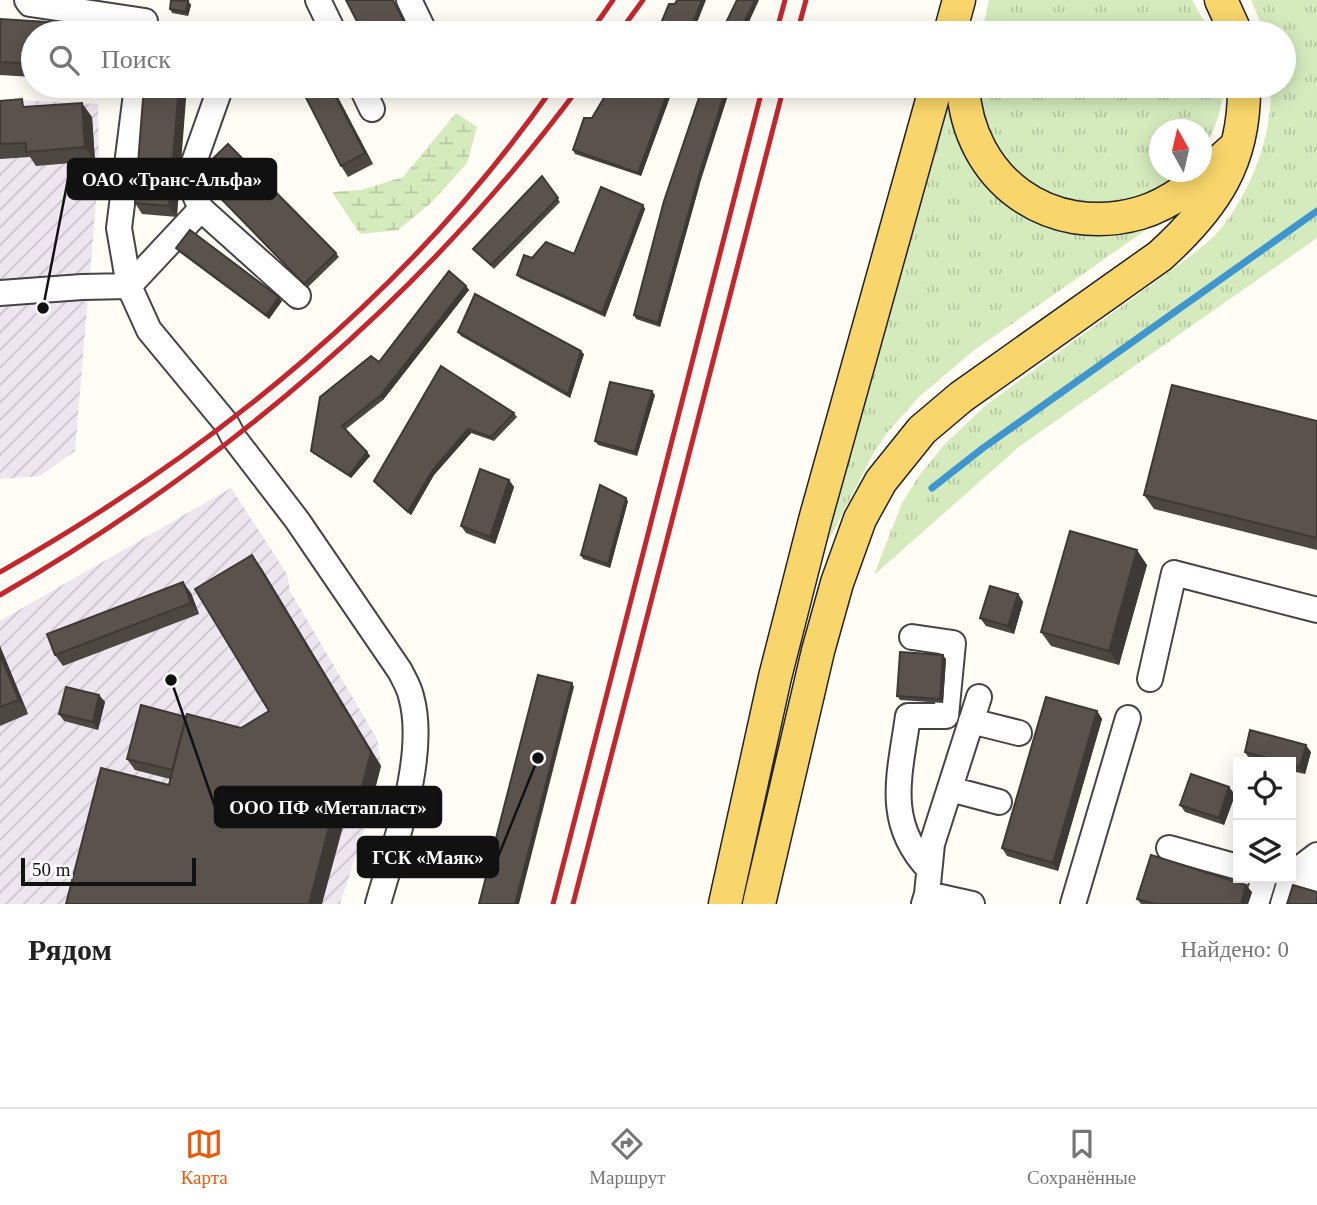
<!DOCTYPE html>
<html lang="ru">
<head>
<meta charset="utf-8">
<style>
	:root { --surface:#fff; --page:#f6f6f6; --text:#222; --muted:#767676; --line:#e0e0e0; --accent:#ea580c }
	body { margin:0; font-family:Georgia,serif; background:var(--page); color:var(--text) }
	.controls { position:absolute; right:21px; bottom:21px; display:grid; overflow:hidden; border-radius:0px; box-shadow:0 4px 18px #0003 }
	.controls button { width:63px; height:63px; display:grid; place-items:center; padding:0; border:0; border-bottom:2px solid var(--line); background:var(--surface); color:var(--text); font:35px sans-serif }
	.compass { position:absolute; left:1149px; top:119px; width:63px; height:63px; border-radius:50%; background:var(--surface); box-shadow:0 4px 18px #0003; rotate:352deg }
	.scale { position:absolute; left:21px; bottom:18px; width:175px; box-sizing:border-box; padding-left:7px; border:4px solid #111; border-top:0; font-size:19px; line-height:24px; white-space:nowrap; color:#111; -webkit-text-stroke:5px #fff; paint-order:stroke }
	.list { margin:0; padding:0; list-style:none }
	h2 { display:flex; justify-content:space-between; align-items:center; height:91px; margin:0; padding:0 28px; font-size:30px }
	h2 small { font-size:23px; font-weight:400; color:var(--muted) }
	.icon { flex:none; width:38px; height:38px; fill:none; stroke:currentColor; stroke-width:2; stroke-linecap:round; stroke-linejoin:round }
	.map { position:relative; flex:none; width:1317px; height:904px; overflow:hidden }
	.search { position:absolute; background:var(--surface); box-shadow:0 4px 18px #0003; left:21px; right:21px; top:21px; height:77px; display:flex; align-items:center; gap:18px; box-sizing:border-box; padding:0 24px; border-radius:38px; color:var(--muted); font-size:26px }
	.sheet { height:203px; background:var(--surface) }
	nav { display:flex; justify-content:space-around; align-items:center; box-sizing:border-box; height:98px; border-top:2px solid var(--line); background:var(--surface); font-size:19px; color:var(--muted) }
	nav a { display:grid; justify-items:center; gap:4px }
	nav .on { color:var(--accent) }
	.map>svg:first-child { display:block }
</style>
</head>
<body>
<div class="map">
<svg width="1317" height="904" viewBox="0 0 1317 904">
	<defs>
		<pattern id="industrial-furrows" width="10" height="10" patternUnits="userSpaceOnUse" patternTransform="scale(1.75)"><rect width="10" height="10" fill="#eee6ef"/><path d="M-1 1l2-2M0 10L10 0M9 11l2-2" fill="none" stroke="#cbc4cc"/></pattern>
		<pattern id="grass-tufts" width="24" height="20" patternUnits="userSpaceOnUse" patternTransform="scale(1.75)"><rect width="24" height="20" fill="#d5ebbd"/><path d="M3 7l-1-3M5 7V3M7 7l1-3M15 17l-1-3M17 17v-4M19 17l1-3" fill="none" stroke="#b6c8a1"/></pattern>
		<pattern id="wetland-marsh" width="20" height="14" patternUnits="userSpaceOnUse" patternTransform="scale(1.75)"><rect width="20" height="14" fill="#d5ebbd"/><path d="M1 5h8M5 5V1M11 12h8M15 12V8" fill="none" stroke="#b6c8a1"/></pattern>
	</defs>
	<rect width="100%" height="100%" fill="#fffdf5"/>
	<path fill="url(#industrial-furrows)" d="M0,99L98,104L99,166L75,451L40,476L0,479Z
		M231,488L287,574L290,591L377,739L381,766L365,828L340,904H0V621Z"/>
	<path fill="url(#grass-tufts)" d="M989,0H1192L1211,33H982Z
		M1251,0H1317V238L1020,446L874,575L902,503L921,473L944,445L986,405L1188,258C1198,250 1209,242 1217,233C1251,193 1272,137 1271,86H1284V33H1265Z
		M951,86L1009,198L1163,218L973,351L919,397L886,434L873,454L828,542L838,492Z
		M977,86H1222L1223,90C1221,114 1214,132 1202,152V130H1160V172H1186L1172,183L1113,208L1041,196L990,145Z"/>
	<path fill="url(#wetland-marsh)" d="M456,113L477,127L467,163L432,202L398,230L360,234L332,192L361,190L403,177Z"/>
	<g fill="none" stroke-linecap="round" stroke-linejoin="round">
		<path stroke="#3f96cf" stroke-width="7" d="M932,488L983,448L1317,211"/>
		<defs>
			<path id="minor" d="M27,0L30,4L145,21
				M318,0L334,33
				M409,0L425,33
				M137,86L119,228L129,286L149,330L226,423L234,438L297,520L400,671C404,679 409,687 411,696C428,755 394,846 378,904
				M361,86L372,109
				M201,209L188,179L221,86
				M0,293L82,287L129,286L201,209L298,296
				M912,637L953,643L946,716H908C900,774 884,822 929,869
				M1150,679L1174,573L1317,610
				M971,721L1019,733
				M950,789L999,802
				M1169,848L1238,867
				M1292,874L1317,855
				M927,894L932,844L979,697
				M924,904L927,894L972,904
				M1073,904L1128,718
				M1256,904L1264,878
				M1283,904L1292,874L1317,881"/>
			<path id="major" d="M1221,0L1236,33
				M950,33L959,0
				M963,86C968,179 1049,239 1140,213C1177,202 1204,175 1232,150
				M725,904L775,677L815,520L936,86
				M759,904L818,651L837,583L860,519L881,481L922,430L961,397L1160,256C1215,206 1245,162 1244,86"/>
		</defs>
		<use href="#minor" stroke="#444" stroke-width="28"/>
		<use href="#major" stroke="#222" stroke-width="35"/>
		<use href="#minor" stroke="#fff" stroke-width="24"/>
		<use href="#major" stroke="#f9d66b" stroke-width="32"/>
		<path stroke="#c4262e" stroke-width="5" d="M590,33L613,0
			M619,33L643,0
			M776,33L785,0
			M797,33L806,0
			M0,572C215,450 412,290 554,86
			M0,595C223,466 426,294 580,86
			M553,904L763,86
			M573,904L784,86"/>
	</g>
	<path fill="#4d4742" d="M188,1L191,5L188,16L172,13L170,9Z
		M0,19L33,33V77L0,75Z
		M144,86L177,217L142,214L135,203Z
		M300,86H332L373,164L348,177L341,166Z
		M391,86H401L393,90Z
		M611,86H674L641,176L575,154L573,150Z
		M0,101L28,107L92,117L95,161L36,166L30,157L0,159Z
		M197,174L336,253L339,257L307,288Z
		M542,176L560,202L494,269L473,249Z
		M700,183L660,327L636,319L634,315Z
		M643,205L645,209L605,317L520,278L517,275L574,254Z
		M176,248L282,301L269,319L179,252Z
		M466,286L469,290L383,400L346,429L370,456L351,478L314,454L311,451L379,362Z
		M458,332L584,354L570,398L461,336Z
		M441,366L514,413L517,417L494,441L471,433L434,475L411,515L377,485L374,481Z
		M655,395L637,456L598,445L595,441Z
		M1317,421V550L1154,509L1144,495Z
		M509,480L514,487L495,544L466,533L461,526Z
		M628,501L610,568L583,559L581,555Z
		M252,555L262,569L381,766L365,828L169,785L170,779L135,770L127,759L186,717L241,728L269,711Z
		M1147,565L1119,665L1051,646L1041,632Z
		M191,593L199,614L63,666L55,655Z
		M1018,594L1023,602L1014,634L986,626L980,618Z
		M0,646L28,714L0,726Z
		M946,659L943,703L900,700L897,696Z
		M99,695L105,702L98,730L64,721L59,714Z
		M1097,711L1102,719L1058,871L1007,856L1002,848Z
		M1245,752H1311L1305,774L1291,771V762H1259L1250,760Z
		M1229,787L1235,795L1224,825L1185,812L1180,805Z
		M1252,892L1248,904H1141L1137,899Z"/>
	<path fill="#3f3936" d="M702,0H706L693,33H689Z
		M755,0H759L744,33H739Z
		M188,1L191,5L188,16L186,12Z
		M95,25L100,33H94Z
		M179,86H187L177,217L169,206Z
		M330,86H332L373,164L365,153Z
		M670,86H674L641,176L638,173Z
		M727,86H731L700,183L660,327L658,323L698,179Z
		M82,103L92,117L95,161L85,147Z
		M643,205L645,209L605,317L602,313Z
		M466,286L469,290L383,400L380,396Z
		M279,297L282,301L269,319L266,315Z
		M581,351L584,354L570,398L568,394Z
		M652,391L655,395L637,456L635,452Z
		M468,429L471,433L434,475L411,515L408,512L432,471Z
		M367,452L370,456L351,478L349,475Z
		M509,480L514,487L495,544L490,537Z
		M626,498L628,501L610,568L608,564Z
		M1137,550L1147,565L1119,665L1109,651Z
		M252,555L262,569L381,766L365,828L355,814Z
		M183,582L191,593L199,614L191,603Z
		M1018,594L1023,602L1014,634L1008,626Z
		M0,646L28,714L19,700L0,655Z
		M943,655L946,659L943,703L940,699Z
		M572,683L574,687L519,904H515Z
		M99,695L105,702L98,730L93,722Z
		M1097,711L1102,719L1058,871L1053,863Z
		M1306,745L1311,752L1305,774L1300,767Z
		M1229,787L1235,795L1224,825L1219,818Z
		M334,808L344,823L322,904H309Z
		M1246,885L1252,892L1248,904H1241Z"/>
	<path fill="#5a524d" stroke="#3f3936" stroke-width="2" d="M171,0L188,1L186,12L170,9Z
		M346,0H393L410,33H363Z
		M677,0H702L689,33H657L669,4H675Z
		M737,0H755L739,33H721Z
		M0,19L95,25L94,33H33V64L0,62Z
		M300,27L303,33H287Z
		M144,86H179L169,206L135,203Z
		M300,86H330L365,153L341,166Z
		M611,86H670L638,173L573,150L584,118H592Z
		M703,86H727L698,179L658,323L634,315L664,201Z
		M22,99L23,107L82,103L85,147L26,152V143L0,144V101Z
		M228,144L336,253L304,284L197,174Z
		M542,176L558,198L491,265L473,249Z
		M601,187L643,205L602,313L517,275L524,255L532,258L546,242L574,254Z
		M190,230L279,297L266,315L176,248Z
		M449,271L466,286L380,396L342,426L367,452L349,475L311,451L320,397L371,356L379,362Z
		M475,294L581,351L568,394L458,332Z
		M441,366L514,413L491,437L468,429L432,471L408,512L374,481Z
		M610,382L652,391L635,452L595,441Z
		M1172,385L1317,421V538L1144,495Z
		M480,469L509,480L490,537L461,526Z
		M600,485L626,498L608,564L581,555Z
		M1070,531L1137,550L1109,651L1041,632Z
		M252,555L371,752L355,814L334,808L309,904H66L101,768L169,785L187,714L241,728L269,711L195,589Z
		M183,582L191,603L55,655L47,634Z
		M990,586L1018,594L1008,626L980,618Z
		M900,652L943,655L940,699L897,696Z
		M0,655L19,700L0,707Z
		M538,675L572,683L515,904H479Z
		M66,687L99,695L93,722L59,714Z
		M1046,697L1097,711L1053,863L1002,848Z
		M141,705L186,717L172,770L127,759Z
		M1250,730L1306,745L1300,767L1291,765V762H1282L1245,752Z
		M1191,774L1229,787L1219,818L1180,805Z
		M1151,855L1246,885L1241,904H1155L1137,899Z
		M1293,885L1317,892V904H1287Z"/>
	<path fill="none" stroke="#111" stroke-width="2.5" d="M43 308L68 179M171 680L215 807M538 758L498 857"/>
	<g fill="#111" stroke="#fff" stroke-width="2.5">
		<circle cx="43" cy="308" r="7"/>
		<circle cx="171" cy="680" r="7"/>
		<circle cx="538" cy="758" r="7"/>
	</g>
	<g fill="#111" stroke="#111" stroke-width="2.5">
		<rect x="68" y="159" width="208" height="40" rx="7"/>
		<rect x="215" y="787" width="226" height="40" rx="7"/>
		<rect x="358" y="837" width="140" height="40" rx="7"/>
	</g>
	<g font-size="19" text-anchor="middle" font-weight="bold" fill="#fff">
		<text x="172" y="186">ОАО «Транс-Альфа»</text>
		<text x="328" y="814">ООО ПФ «Метапласт»</text>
		<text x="428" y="864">ГСК «Маяк»</text>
	</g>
</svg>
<div class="controls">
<button><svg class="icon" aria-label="locate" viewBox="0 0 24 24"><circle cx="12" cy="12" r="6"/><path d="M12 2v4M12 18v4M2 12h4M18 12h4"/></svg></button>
<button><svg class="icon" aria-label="layers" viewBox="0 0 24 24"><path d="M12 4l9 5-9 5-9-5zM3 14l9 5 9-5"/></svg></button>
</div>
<svg class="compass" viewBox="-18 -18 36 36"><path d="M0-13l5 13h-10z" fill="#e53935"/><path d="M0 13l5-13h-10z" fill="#767676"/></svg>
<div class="scale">50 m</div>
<div class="search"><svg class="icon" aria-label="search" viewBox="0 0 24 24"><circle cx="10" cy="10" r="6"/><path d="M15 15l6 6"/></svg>Поиск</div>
</div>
<section class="sheet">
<h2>Рядом<small>Найдено: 0</small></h2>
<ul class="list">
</ul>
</section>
<nav>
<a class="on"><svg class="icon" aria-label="map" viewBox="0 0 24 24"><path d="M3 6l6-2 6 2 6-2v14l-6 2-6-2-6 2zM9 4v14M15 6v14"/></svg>Карта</a>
<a><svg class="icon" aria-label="directions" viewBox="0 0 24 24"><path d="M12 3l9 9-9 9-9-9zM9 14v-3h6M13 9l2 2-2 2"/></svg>Маршрут</a>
<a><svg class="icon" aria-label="saved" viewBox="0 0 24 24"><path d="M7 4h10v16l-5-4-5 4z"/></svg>Сохранённые</a>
</nav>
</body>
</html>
